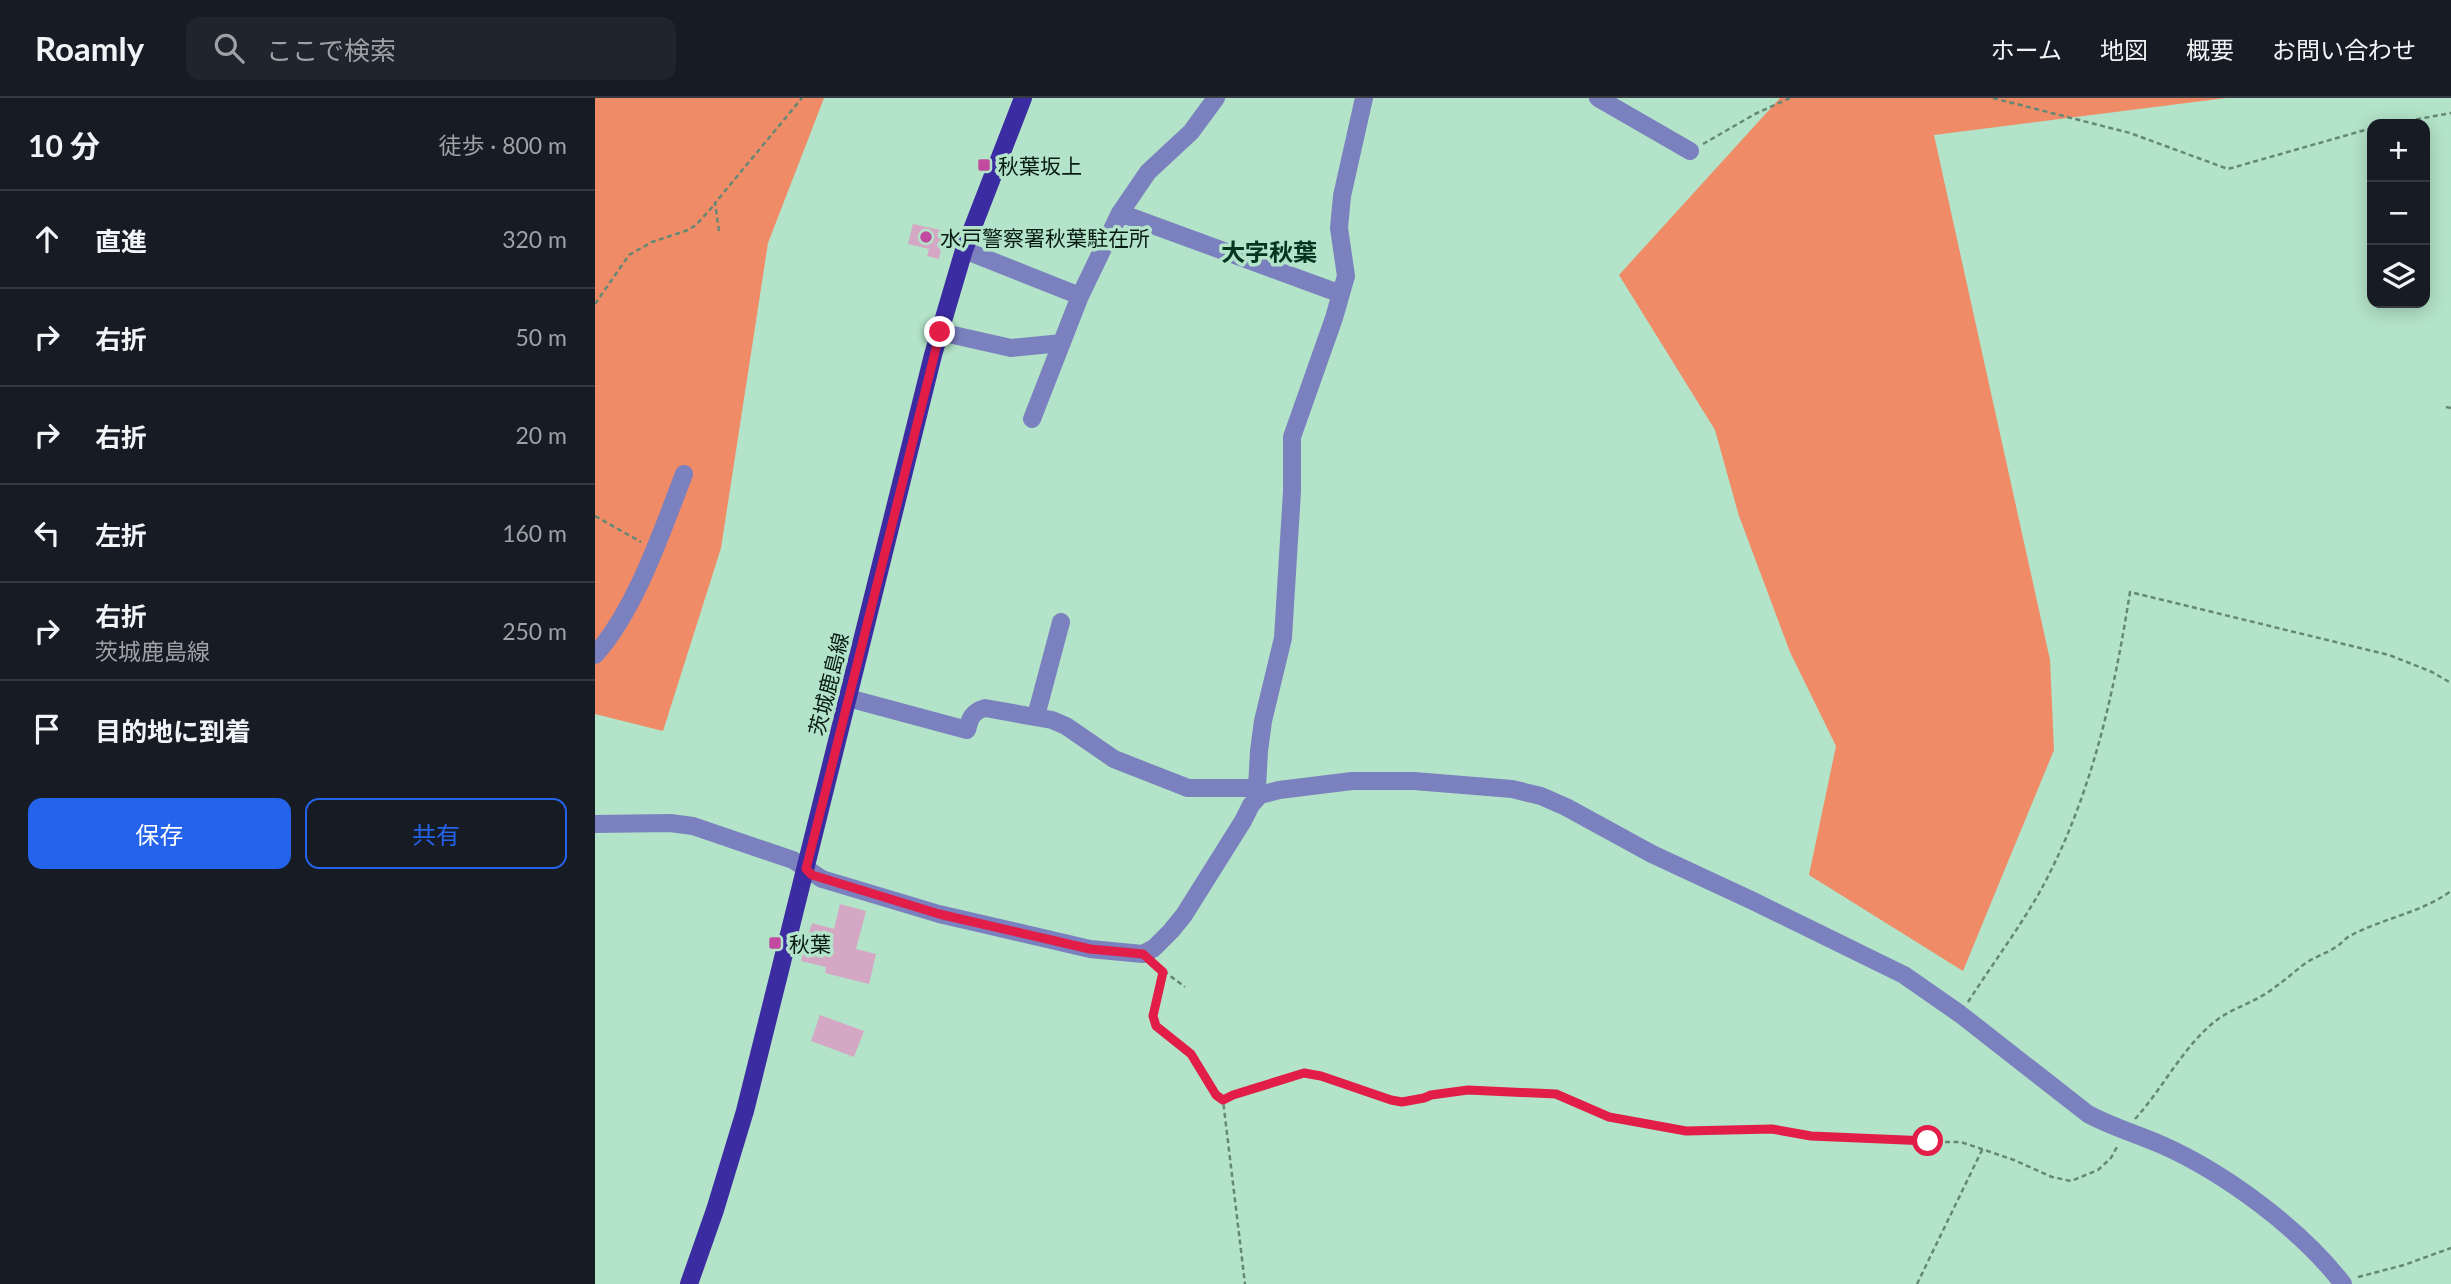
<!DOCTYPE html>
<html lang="ja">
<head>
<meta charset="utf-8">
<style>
	:root { --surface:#171b24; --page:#20242c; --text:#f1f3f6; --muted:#9ea1a6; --line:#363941; --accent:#2563eb }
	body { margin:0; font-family:Lato,"Noto Sans JP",sans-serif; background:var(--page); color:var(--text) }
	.controls { position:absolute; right:21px; top:21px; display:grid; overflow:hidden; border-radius:14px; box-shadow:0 4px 18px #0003 }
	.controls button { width:63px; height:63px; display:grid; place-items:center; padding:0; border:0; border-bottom:2px solid var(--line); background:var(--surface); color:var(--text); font:35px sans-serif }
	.stop { position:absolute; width:21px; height:21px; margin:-16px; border:5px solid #e11d48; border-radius:50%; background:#fff }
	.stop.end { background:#e11d48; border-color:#fff; box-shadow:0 2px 7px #0008 }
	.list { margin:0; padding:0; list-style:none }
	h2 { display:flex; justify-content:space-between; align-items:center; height:91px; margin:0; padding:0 28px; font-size:30px }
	h2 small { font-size:23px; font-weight:400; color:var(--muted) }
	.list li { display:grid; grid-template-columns:46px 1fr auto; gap:21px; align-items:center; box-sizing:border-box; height:98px; padding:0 28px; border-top:2px solid var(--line) }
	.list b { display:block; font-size:26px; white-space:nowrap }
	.list p { margin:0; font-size:23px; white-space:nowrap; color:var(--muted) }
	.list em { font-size:23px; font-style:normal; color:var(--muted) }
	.actions { display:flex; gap:14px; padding:21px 28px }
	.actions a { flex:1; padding:16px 0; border:2px solid var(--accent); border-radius:14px; text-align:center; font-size:24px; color:var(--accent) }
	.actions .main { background:var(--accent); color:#fff }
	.icon { flex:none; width:38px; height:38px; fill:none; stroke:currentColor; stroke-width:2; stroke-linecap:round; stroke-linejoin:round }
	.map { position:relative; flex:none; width:1856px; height:1186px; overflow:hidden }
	header { display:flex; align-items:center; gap:42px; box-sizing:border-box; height:98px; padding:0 35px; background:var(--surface); border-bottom:2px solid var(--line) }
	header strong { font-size:33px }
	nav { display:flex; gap:38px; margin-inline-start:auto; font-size:24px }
	.search { width:490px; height:63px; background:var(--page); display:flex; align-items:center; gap:18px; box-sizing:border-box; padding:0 24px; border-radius:14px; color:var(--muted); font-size:26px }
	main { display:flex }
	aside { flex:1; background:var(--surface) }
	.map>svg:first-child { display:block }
</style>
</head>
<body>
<header>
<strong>Roamly</strong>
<div class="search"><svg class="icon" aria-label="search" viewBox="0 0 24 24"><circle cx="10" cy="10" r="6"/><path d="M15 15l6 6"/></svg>ここで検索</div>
<nav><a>ホーム</a><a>地図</a><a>概要</a><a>お問い合わせ</a></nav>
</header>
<main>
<aside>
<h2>10 分<small>徒歩 · 800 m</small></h2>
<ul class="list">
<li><svg class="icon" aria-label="ahead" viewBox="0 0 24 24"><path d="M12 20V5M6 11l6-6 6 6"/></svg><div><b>直進</b></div><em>320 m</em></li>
<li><svg class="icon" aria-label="right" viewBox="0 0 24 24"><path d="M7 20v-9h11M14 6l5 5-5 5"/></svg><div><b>右折</b></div><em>50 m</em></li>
<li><svg class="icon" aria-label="right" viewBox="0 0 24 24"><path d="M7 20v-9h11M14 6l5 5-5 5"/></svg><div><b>右折</b></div><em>20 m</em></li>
<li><svg class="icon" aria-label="left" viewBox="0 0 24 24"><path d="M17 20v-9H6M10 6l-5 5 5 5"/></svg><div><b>左折</b></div><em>160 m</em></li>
<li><svg class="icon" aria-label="right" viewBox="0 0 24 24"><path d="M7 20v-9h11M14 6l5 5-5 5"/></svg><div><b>右折</b><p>茨城鹿島線</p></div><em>250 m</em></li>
<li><svg class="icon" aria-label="arrive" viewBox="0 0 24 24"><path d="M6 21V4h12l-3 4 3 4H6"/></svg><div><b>目的地に到着</b></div></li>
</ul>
<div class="actions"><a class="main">保存</a><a>共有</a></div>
</aside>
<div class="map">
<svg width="1856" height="1186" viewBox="0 0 1856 1186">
	<rect width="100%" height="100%" fill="#b3e3c8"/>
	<path fill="#ef8b67" d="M0,0H229L173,145L126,450L68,633L0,616Z
		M1185,0H1631L1339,37L1455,562L1459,652L1368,873L1214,777L1241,648L1195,554L1144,418L1120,332L1024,177Z"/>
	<path fill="#d4a8c4" d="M318,126L349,133L344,161L332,158L334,151L313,146Z
		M245,806L271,813L261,851L281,856L274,886L230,875L231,869L206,863L217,825L239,831Z
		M225,917L269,933L259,959L216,943Z"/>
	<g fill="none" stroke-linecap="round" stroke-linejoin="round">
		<path stroke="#658875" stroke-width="2.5" stroke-dasharray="5 3.5" stroke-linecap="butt" d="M1398,0L1535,35L1633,71L1777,30
			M1796,26L1856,15
			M1108,46L1160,16L1195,0
			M124,133L120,105L207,0
			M0,206L34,157L57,144L93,132L101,127L119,107
			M1851,309L1856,310
			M0,418L46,444
			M562,868L590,889
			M568,874L558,918L561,928L596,956L621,997L628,1002L650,1186
			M1373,904C1398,865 1426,828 1448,788C1497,696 1519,596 1535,494L1794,557L1837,574L1856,585
			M628,1002L638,997L709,975L726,978L795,1002L807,1004L829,1000L836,997L873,992L962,996L1014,1019L1036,1025L1091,1033L1177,1031L1216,1038L1321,1044H1366L1419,1062L1457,1079L1476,1083L1503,1072L1516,1060L1523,1047
			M1540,1021C1568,990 1586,952 1618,925C1632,913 1649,908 1665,899C1681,890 1694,878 1708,867C1718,859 1731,856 1741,849C1746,846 1749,842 1753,839C1787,820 1824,816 1856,793
			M1763,1179L1809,1167L1856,1150
			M1322,1186L1388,1050"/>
		<path stroke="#7b80bf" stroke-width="18" d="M1003,0L1095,53
			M525,115L746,196
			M369,152L485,198
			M345,234L416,250L467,245
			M437,321L485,198L525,115L553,74L596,34L621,0
			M0,557C41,511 67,433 89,376
			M253,600L372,632C375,620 377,614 390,610L457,622L471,628L519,661L593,690H662
			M441,618L466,524
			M665,697L662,690L664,653L668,623L688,540L697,393V339L739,220L751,178L744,130L747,98L769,0
			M0,726L75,725L98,728L198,762L227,781L344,816L495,851L548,856L559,850L576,833L589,817L648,723L656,707L665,697L684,692L757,683H819L917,691L946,698L971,709L1057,756L1158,803L1309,877L1365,916L1493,1016C1517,1029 1542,1036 1567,1047C1630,1075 1706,1131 1748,1186"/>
		<path stroke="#3c2ca2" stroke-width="18" d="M94,1186L120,1112L150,1013L338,257L369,152L428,0"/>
	</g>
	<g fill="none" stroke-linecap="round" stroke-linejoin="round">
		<path stroke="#e11d48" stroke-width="9" d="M345,234L211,771L217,777L344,816L495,851L548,856L568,874L558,918L561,928L596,956L621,997L628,1002L638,997L709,975L726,978L796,1002L807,1004L829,1000L836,997L873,992L961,996L1014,1019L1091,1033L1177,1031L1216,1038L1333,1043"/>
	</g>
	<g fill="#c24ba0" stroke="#b3e3c8" stroke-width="2.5">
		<rect x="382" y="60" width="14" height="14" rx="3.5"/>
		<circle cx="331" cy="139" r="7"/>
		<rect x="173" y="838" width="14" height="14" rx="3.5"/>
	</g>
	<g text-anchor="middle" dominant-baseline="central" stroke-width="7" stroke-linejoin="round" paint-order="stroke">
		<g font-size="21" fill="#081b12" stroke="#b3e3c8" text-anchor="start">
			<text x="403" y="67">秋葉坂上</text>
			<text x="345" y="139">水戸警察署秋葉駐在所</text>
			<text x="194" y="845">秋葉</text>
		</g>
		<g font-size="21" fill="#081b12" stroke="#b3e3c8">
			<text transform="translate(233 586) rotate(-76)">茨城鹿島線</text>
		</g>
		<g font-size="24" font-weight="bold" fill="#043521" stroke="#b3e3c8">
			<text x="674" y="153">大字秋葉</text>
		</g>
	</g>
</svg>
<div class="controls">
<button>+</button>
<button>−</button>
<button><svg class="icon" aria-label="layers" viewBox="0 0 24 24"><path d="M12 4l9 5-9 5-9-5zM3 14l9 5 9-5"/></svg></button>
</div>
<div class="stop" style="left:1333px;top:1043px"></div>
<div class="stop end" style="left:345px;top:234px"></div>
</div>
</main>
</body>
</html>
